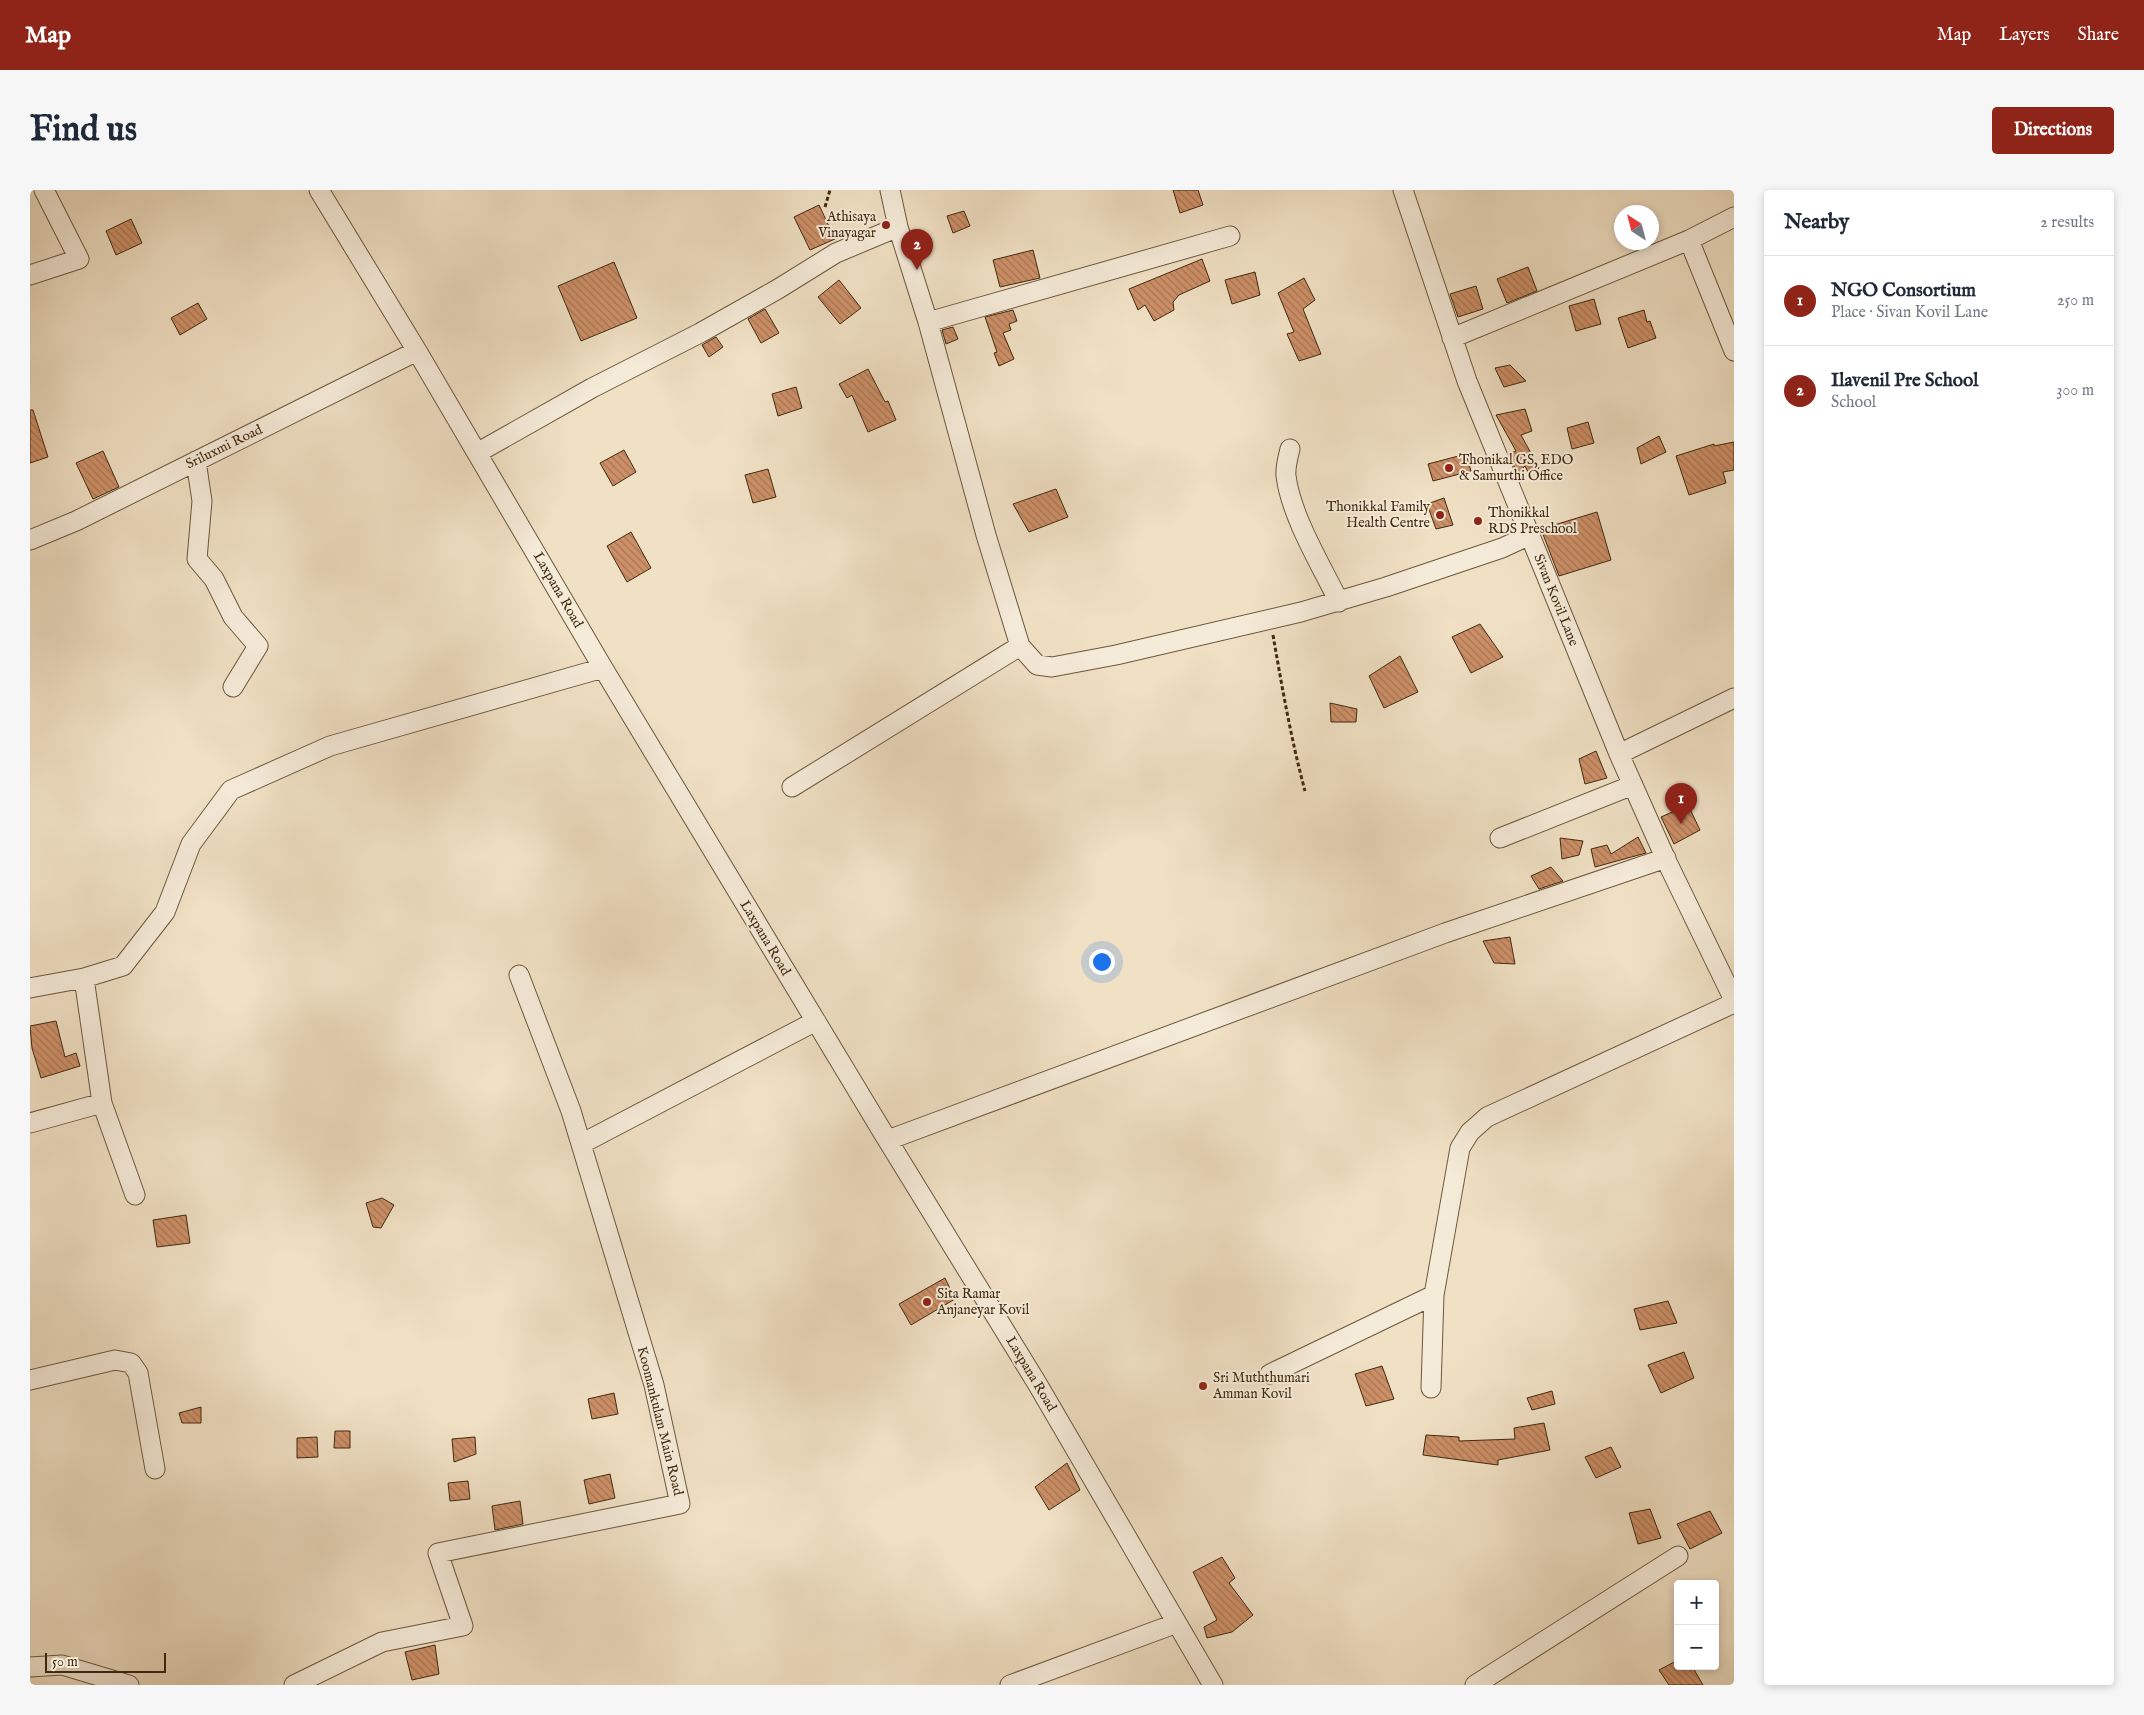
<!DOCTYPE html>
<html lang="en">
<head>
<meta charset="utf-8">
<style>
	:root { --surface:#fff; --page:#f6f6f7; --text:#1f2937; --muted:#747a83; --line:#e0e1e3; --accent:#8f2418 }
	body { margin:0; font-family:"IM FELL English",serif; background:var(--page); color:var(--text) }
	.controls { position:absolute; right:15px; bottom:15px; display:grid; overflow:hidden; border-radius:5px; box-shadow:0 2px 8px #0003 }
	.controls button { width:45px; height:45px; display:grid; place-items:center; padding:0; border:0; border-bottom:1px solid var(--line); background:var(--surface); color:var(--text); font:25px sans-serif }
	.compass { position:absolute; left:1584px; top:15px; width:45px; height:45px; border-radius:50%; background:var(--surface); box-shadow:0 2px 8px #0003; rotate:324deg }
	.scale { position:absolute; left:15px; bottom:12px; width:121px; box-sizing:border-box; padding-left:5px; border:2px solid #402a0f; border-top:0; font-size:14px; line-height:18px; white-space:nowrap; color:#402a0f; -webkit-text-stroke:4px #f5ebd9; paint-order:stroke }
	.you { position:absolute; left:1071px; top:771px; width:18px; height:18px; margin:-12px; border:4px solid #fff; border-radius:50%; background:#1a73e8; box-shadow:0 0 0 8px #1a73e833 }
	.badge { display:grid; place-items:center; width:32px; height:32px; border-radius:50%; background:var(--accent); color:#fff; font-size:16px; font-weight:700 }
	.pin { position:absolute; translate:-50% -41px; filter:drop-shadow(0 1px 2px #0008) }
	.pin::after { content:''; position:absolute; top:26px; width:18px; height:15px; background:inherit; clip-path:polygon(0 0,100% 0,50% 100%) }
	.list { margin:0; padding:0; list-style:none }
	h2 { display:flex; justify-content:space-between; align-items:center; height:65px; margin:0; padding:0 20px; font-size:21px }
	h2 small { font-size:16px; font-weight:400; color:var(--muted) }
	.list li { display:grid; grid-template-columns:32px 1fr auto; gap:15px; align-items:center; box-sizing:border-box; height:90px; padding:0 20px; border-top:1px solid var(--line) }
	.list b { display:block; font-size:19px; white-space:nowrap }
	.list p { margin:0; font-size:16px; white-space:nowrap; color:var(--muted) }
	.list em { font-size:16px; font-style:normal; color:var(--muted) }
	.map { position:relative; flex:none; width:1704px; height:1495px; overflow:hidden; border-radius:5px }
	header { display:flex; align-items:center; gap:30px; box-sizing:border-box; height:70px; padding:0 25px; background:var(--accent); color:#fff }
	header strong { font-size:24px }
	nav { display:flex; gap:28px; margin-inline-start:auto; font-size:18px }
	.intro { display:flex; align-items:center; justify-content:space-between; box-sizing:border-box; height:120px; padding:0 30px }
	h1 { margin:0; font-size:35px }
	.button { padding:12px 22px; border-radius:5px; background:var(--accent); color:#fff; font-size:18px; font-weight:700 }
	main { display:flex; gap:30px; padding:0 30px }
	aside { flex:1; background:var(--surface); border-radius:5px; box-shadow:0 2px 8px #0003 }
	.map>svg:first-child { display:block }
</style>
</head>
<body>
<header>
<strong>Map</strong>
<nav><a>Map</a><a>Layers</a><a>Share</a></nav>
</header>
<div class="intro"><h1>Find us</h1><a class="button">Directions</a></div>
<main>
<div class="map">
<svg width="1704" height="1495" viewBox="0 0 1704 1495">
	<defs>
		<pattern id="building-back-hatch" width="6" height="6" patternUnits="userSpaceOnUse" patternTransform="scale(1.25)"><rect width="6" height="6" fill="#cd9068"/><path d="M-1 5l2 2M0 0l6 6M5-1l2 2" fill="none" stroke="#a87654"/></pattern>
	</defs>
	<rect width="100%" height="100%" fill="#f0e0c4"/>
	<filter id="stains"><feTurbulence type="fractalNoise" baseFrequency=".004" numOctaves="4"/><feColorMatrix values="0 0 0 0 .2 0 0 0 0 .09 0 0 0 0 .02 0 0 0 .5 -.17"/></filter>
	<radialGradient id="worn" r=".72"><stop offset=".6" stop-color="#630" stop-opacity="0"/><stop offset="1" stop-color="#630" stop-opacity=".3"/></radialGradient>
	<path fill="url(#building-back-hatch)" stroke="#402a0f" d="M1143,0H1168L1173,15L1150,23Z
		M789,15L805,49L780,60L764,27Z
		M934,21L940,36L923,43L917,26Z
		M101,29L112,53L86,65L76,41Z
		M1003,60L1010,88L970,97L963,70Z
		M1172,69L1180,91L1149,105L1143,112L1144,120L1124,131L1115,115L1108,120L1099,99Z
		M584,72L607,128L551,151L528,96Z
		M1498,77L1507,101L1477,113L1467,89Z
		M1225,82L1230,105L1202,114L1195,90Z
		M1274,88L1285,110L1273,119L1291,164L1269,171L1257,144L1264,142L1248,103Z
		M809,90L831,118L810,134L788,107Z
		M1446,96L1453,119L1428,127L1420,104Z
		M1564,109L1571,134L1546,141L1539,116Z
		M168,113L177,129L150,145L141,128Z
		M735,119L749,143L731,153L718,129Z
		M983,120L987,131L979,134L981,140L973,143L984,169L969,176L964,163L967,162L955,127Z
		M1614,120L1617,132L1620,131L1626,148L1598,158L1588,128Z
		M923,137L928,149L916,154L912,140Z
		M686,147L693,157L679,167L672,155Z
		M1480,175L1496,191L1474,197L1465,178Z
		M838,179L855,212L858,211L866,230L838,242L822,205L817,208L809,194Z
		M766,197L772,218L748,226L742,204Z
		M1495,219L1502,241L1491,245L1509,278L1499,284L1495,276L1487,284L1479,264L1486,261L1466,225Z
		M0,220H3L18,267L0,273Z
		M1558,232L1564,253L1542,259L1537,238Z
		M1629,246L1636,262L1611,274L1607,258Z
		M1704,252V280L1693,282L1696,293L1659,305L1646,266L1684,254V256Z
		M594,260L606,282L583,296L570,273Z
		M73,261L89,297L63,309L46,273Z
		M1436,264L1441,281L1403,291L1398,274Z
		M738,279L746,307L723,313L715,285Z
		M1026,299L1038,327L999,342L983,314Z
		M1414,308L1423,335L1406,339L1397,314Z
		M1567,322L1581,370L1529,386L1511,339Z
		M601,342L621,378L597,392L577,356Z
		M1450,434L1473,467L1441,483L1422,447Z
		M1370,466L1388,502L1354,518L1339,486Z
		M1300,513L1327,519L1326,532H1301Z
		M1566,561L1577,588L1555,594L1549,569Z
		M1658,615L1670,640L1644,654L1631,627Z
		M1608,647L1616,663L1565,677L1561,659L1577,655L1581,664Z
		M1530,648L1553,651L1549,665L1532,669Z
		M1521,677L1533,691L1509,699L1501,686Z
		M1480,747L1485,774L1464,773L1453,751Z
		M26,831L35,867L46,863L50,876L11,888L2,858L0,836Z
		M352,1008L364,1015L351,1038L343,1037L336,1013Z
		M156,1025L160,1053L127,1057L123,1030Z
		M915,1088L925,1109L881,1135L869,1114Z
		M1638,1111L1647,1133L1610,1140L1604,1119Z
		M1654,1162L1664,1188L1631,1203L1618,1175Z
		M1352,1176L1364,1209L1336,1216L1325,1184Z
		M1522,1201L1525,1214L1502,1220L1497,1208Z
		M584,1203L588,1224L562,1229L558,1209Z
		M171,1217V1233H152L149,1223Z
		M1514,1233L1520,1260L1468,1270V1275L1393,1265L1396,1245L1429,1247V1251L1485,1249L1484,1238Z
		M305,1241H320V1258H304Z
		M287,1247L288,1267L267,1268V1248Z
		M445,1247L446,1264L424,1272L422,1249Z
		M1581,1257L1591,1277L1566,1288L1555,1267Z
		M1037,1273L1050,1300L1019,1320L1005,1297Z
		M580,1284L585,1308L559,1314L554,1290Z
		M438,1291L440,1309L420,1311L418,1293Z
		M490,1311L493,1334L465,1340L462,1316Z
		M1620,1319L1631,1348L1608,1354L1599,1323Z
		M1680,1321L1692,1343L1660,1359L1647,1334Z
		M1192,1367L1205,1388L1199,1393L1223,1425L1202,1442L1177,1448L1174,1437L1187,1430L1163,1382Z
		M405,1455L409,1484L382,1490L375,1462Z
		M1648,1470V1476H1662L1673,1495H1639L1629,1480Z"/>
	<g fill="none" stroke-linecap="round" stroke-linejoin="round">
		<defs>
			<path id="minor" d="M289,0L387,161L573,478L852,941L1008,1195L1183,1495
				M860,0L868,37L898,132L956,345L990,456L1007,475L1022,477L1086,465L1271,422L1356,397L1472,358L1500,345
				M1373,0L1437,191L1589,564L1638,674L1704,810
				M1659,50L1704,161
				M0,85L49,69L14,0
				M898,132L1200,46
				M1422,148L1659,50L1704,27
				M1260,259C1258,267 1255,278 1256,286C1261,326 1291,375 1309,412
				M447,263L562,198L670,143L748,99L806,63L868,37
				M166,271L172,311L167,369L184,389L203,427L228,456L203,497
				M0,350L46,331L387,161
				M1589,564L1704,508
				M762,597L990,456
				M1470,648L1603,595
				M0,798L54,788
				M0,933L72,913
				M858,950L1415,743L1636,668
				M551,954L786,831
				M105,1005L72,913L54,788L93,776L135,722L161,654L201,600L300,556L573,478
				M1240,1184L1404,1105
				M0,1190L85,1170L101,1173L108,1183L125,1279
				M1401,1198L1404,1105L1430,958L1440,942L1457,927L1704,813
				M0,1477L32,1475L99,1495
				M264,1495L352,1452L433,1436L408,1363L650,1314L624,1195L551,954L541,921L489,785
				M980,1495L1147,1433
				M1445,1495L1648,1366"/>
		</defs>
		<use href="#minor" stroke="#6c583c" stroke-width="21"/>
		<path stroke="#402a0f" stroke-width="3" stroke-dasharray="4 2.5" stroke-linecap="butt" d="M795,17L800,0
			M1243,445C1252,497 1261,549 1275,601"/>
		<use href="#minor" stroke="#f5ebd9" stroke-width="19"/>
	</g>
	<g fill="#8f2418" stroke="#f5ebd9" stroke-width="2">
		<circle cx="856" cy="35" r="5"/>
		<circle cx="1419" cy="278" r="5"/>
		<circle cx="1410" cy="325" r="5"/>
		<circle cx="1448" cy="331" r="5"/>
		<circle cx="897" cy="1112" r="5"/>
		<circle cx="1173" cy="1196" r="5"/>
	</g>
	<g text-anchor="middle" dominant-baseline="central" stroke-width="4" stroke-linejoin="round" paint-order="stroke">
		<g font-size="14" fill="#402a0f" stroke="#f5ebd9" text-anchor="start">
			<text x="846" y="27" text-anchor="end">Athisaya<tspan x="846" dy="16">Vinayagar</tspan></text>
			<text x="1429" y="270">Thonikal GS, EDO<tspan x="1429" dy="16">&amp; Samurthi Office</tspan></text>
			<text x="1400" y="317" text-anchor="end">Thonikkal Family<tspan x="1400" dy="16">Health Centre</tspan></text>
			<text x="1458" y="323">Thonikkal<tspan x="1458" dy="16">RDS Preschool</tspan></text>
			<text x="907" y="1104">Sita Ramar<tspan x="907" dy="16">Anjaneyar Kovil</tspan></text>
			<text x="1183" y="1188">Sri Muththumari<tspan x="1183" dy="16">Amman Kovil</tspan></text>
		</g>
		<g font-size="14" fill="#402a0f" stroke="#f5ebd9">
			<text transform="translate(194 257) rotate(-26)">Sriluxmi Road</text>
			<text transform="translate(528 400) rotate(60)">Laxpana Road</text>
			<text transform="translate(1526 410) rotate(68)">Sivan Kovil Lane</text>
			<text transform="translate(735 748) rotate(59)">Laxpana Road</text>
			<text transform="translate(1001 1184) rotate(59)">Laxpana Road</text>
			<text transform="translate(630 1231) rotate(76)">Koomankulam Main Road</text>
		</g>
	</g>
	<rect width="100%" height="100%" filter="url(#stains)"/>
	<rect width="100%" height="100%" fill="url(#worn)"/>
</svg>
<div class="controls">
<button>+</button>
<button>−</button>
</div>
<svg class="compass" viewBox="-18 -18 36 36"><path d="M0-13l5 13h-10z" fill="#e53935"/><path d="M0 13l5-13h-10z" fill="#747a83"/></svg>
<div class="scale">50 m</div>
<div class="you"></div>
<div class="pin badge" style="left:1651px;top:634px">1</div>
<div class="pin badge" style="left:887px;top:80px">2</div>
</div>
<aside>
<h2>Nearby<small>2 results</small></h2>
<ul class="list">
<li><span class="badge">1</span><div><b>NGO Consortium</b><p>Place · Sivan Kovil Lane</p></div><em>250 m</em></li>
<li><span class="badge">2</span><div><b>Ilavenil Pre School</b><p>School</p></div><em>300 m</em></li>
</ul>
</aside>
</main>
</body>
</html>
